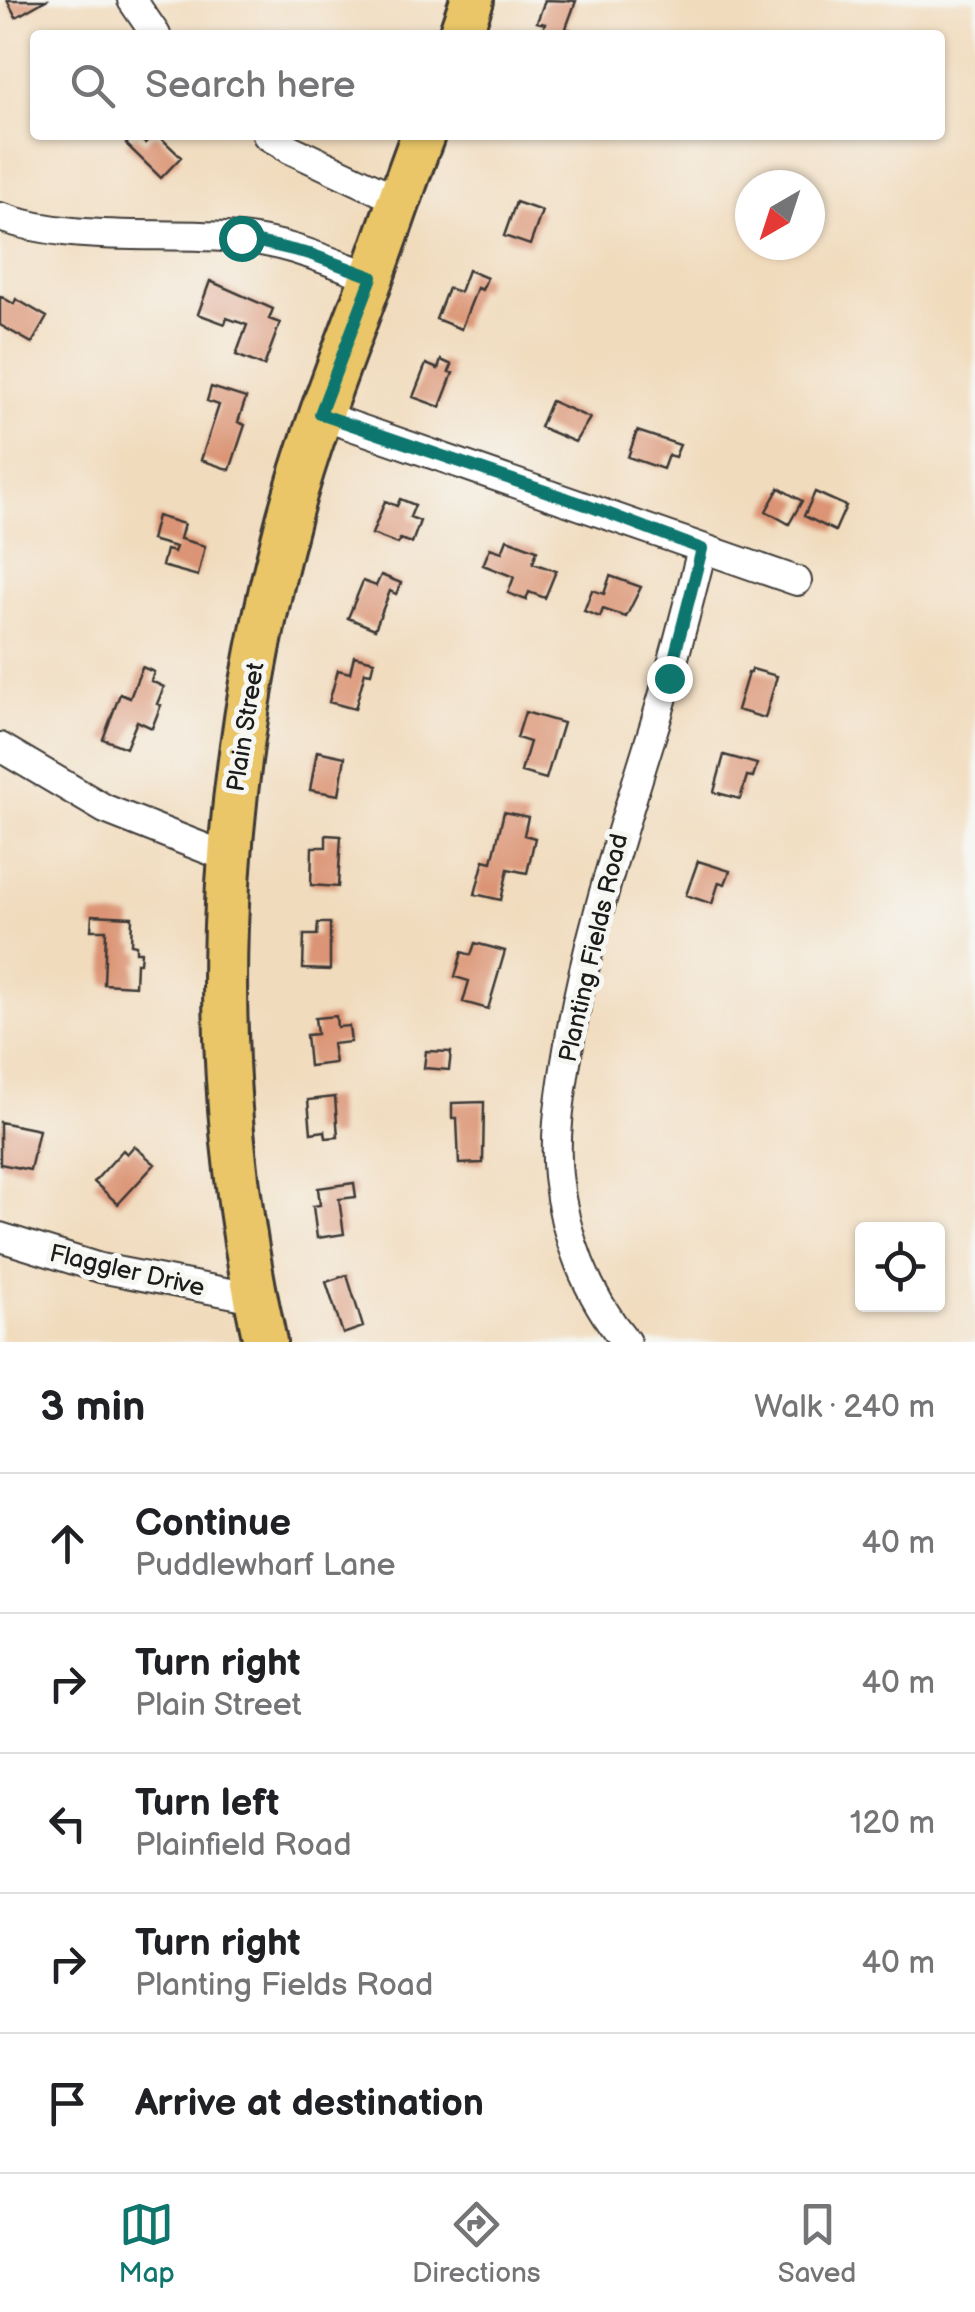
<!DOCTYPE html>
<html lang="en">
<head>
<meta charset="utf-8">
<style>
	:root { --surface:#fff; --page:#f2f2f2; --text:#202124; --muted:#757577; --line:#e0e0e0; --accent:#0f766e }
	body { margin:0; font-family:"Balsamiq Sans",sans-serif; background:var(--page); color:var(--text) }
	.controls { position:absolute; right:30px; bottom:30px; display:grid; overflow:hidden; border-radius:10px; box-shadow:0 2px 8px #0004 }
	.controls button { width:90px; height:90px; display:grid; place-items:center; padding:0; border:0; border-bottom:2px solid var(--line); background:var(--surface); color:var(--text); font:50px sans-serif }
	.compass { position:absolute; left:735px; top:170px; width:90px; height:90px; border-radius:50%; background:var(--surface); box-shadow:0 2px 8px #0004; rotate:219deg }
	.stop { position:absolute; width:30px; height:30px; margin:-22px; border:8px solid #0f766e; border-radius:50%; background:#fff }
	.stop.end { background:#0f766e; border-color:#fff; box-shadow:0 2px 10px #0008 }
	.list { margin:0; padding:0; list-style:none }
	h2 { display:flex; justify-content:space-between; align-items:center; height:130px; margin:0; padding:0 40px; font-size:42px }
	h2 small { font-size:32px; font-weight:400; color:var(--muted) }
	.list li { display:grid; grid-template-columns:65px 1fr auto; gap:30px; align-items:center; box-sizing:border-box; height:140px; padding:0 40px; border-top:2px solid var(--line) }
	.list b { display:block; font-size:38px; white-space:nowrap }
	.list p { margin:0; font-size:32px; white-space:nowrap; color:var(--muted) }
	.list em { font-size:32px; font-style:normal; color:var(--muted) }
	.icon { flex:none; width:55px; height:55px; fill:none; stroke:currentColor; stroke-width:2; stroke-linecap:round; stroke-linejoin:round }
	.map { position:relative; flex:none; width:975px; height:1342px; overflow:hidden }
	.search { position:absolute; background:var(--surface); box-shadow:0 2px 8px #0004; left:30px; right:30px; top:30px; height:110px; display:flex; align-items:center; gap:25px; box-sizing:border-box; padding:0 35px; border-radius:10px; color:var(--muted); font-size:38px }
	.sheet { height:830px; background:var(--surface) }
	nav { display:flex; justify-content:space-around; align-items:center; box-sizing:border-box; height:140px; border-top:2px solid var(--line); background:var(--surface); font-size:28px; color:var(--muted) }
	nav a { display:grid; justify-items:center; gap:5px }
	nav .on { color:var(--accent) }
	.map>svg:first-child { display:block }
</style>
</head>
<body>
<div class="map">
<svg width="975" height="1342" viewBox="0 0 975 1342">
	<rect width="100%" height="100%" fill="#f6f6f2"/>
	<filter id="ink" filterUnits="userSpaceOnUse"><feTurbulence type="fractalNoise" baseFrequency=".01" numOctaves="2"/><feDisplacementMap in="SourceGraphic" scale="20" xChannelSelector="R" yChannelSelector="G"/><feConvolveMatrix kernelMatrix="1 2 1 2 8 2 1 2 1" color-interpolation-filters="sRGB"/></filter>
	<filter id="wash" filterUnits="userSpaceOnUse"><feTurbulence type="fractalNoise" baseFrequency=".0048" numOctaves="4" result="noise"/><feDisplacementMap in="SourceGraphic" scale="40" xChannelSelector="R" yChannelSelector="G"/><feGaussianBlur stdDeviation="2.25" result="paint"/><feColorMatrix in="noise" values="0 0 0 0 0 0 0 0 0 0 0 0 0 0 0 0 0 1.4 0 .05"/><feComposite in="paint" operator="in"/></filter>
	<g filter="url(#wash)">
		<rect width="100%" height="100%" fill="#f1dbbd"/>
		<g id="blocks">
			<path fill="#db9474" d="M7,0H46L16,17Z
				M545,0L576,1L566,28L575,31L574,35H541L545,24L537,22Z
				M135,135L145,143L153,135H158L181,157L161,178L126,144Z
				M516,202L542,211L530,245L504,236Z
				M468,270L487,278L482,290L477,288L461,329L436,319L448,288L460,292Z
				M210,281L273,309L269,319L280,323L264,366L236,355L247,325L227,318L225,324L198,314Z
				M0,296L14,304L16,299L47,317L32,343L0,325Z
				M441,360L452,365L449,372L453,373L440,407L413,397L426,364L438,369Z
				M211,387L246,398L238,422L245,425L230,470L201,460L219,405L207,401Z
				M551,401L590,418L575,442L540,427Z
				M637,431L680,445L675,457L668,455L663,469L628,457Z
				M779,488L802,501L789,524L766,511Z
				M815,492L846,506L835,531L804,516Z
				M400,499L415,505L410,517L420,521L412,543L400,539L398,544L372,534L385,501L397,506Z
				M157,516L184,524L180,539L205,546L198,576L162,566L166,550L174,552L176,547L151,540Z
				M507,539L537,550L533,563L556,571L545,598L529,592L526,600L508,593L514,577L483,565L490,548L502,552Z
				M381,575L401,583L396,594L390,591L375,629L348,618L363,581L376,586Z
				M610,576L641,587L626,617L603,609L600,617L584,611L592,590L604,594Z
				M354,656L374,661L371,673L365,672L355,709L329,702L338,670L350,673Z
				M142,667L154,672L151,681L164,687L157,704L161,705L152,728L137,721L126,748L103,739L120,694L130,698Z
				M752,669L777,676L765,718L737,710L748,673H751Z
				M525,712L563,723L546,779L521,772L530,742L517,738Z
				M317,751L345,757L339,795L310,790Z
				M724,755L757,764L753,777L747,776L740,799L714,792Z
				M504,812L528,817L524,835L535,838L527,873L508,869L501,900L475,894L484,860L492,862Z
				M326,835L341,836L338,887L311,885L312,847H326Z
				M698,861L730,871L725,884L719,882L712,904L686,895Z
				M92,915L132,917L131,944L136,945V952H141L140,963H136L135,986L104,984L106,930H91Z
				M318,923H330V970L303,969L304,935H317Z
				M475,943L505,951L488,1009L463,1002L469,981L455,977L462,952L471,955Z
				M336,1016L337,1027L349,1026L351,1042L332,1044L335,1063L309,1066L306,1035L317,1034L315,1018Z
				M426,1051L451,1052L449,1070L424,1068Z
				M335,1097L338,1137L326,1138L325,1131L311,1133L308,1100Z
				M484,1102L483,1163L459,1164L457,1118H452V1103Z
				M0,1122L39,1130L30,1170L0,1164Z
				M134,1146L155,1164L118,1204L94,1182L123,1150L127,1154Z
				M354,1183L356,1197L339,1199L344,1234L317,1238L313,1206L320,1205L318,1188Z
				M347,1275L363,1327L343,1334L326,1282Z"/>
		</g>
	</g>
	<g filter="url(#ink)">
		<use href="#blocks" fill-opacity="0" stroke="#3c3934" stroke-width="2.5"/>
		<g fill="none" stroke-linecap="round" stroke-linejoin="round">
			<defs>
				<path id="minor" d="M132,0L156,35
					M267,135L290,149L399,200
					M0,217C74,243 161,231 239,238C286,242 328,261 372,277
					M320,415L797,581
					M0,747L105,809L227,857
					M0,1237L100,1268L256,1298
					M626,1342C587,1295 564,1236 558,1176C554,1138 560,1100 566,1062C583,952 617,846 650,740C670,677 686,613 702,549"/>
				<path id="primary" d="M460,35L472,0
					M265,1342C203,1062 215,796 288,520C310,437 342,358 372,277C389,230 405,182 423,135"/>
			</defs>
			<use href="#minor" stroke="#3c3934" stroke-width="32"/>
			<use href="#primary" stroke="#3c3934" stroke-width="48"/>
			<use href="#minor" stroke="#fff" stroke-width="28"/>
			<use href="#primary" stroke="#eac669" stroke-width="42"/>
		</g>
	</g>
	<g fill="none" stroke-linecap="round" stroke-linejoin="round" filter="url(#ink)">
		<path stroke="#0f766e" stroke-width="12" d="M241,238L310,254L372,277L320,414L586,505L702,549L669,678"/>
	</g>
	<g text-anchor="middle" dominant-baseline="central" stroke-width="10" stroke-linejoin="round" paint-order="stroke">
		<g font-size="25" fill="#1c1c1c" stroke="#f6f6f2">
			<text transform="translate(246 727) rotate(-81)">Plain Street</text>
			<text transform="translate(594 948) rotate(-77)">Planting Fields Road</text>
			<text transform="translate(127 1271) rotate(13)">Flaggler Drive</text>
		</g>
	</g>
</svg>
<div class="controls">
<button><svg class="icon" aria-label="locate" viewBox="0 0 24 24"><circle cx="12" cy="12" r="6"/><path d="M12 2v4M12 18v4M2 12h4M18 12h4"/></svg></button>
</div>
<svg class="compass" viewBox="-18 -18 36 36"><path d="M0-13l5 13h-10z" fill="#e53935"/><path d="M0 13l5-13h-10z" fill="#757577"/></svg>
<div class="stop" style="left:241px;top:238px"></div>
<div class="stop end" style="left:669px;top:678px"></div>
<div class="search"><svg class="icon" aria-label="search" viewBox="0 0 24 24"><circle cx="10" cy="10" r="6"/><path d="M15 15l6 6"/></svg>Search here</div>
</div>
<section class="sheet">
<h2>3 min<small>Walk · 240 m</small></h2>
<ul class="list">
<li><svg class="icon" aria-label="ahead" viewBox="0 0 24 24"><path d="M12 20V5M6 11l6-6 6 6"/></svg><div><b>Continue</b><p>Puddlewharf Lane</p></div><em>40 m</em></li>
<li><svg class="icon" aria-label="right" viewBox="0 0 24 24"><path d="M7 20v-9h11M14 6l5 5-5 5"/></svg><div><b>Turn right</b><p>Plain Street</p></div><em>40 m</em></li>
<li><svg class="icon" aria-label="left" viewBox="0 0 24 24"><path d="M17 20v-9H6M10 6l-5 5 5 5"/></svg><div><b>Turn left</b><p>Plainfield Road</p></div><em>120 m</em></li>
<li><svg class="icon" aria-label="right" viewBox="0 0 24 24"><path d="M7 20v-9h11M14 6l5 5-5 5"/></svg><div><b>Turn right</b><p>Planting Fields Road</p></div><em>40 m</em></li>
<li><svg class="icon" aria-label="arrive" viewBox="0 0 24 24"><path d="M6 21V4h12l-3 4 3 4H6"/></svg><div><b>Arrive at destination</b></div></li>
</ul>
</section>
<nav>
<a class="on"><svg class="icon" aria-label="map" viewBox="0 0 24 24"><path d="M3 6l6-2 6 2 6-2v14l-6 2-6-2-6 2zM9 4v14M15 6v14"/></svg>Map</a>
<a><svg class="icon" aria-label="directions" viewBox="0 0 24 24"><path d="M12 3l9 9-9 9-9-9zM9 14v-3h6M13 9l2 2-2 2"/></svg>Directions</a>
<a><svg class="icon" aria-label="saved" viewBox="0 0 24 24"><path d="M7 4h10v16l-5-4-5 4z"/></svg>Saved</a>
</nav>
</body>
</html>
